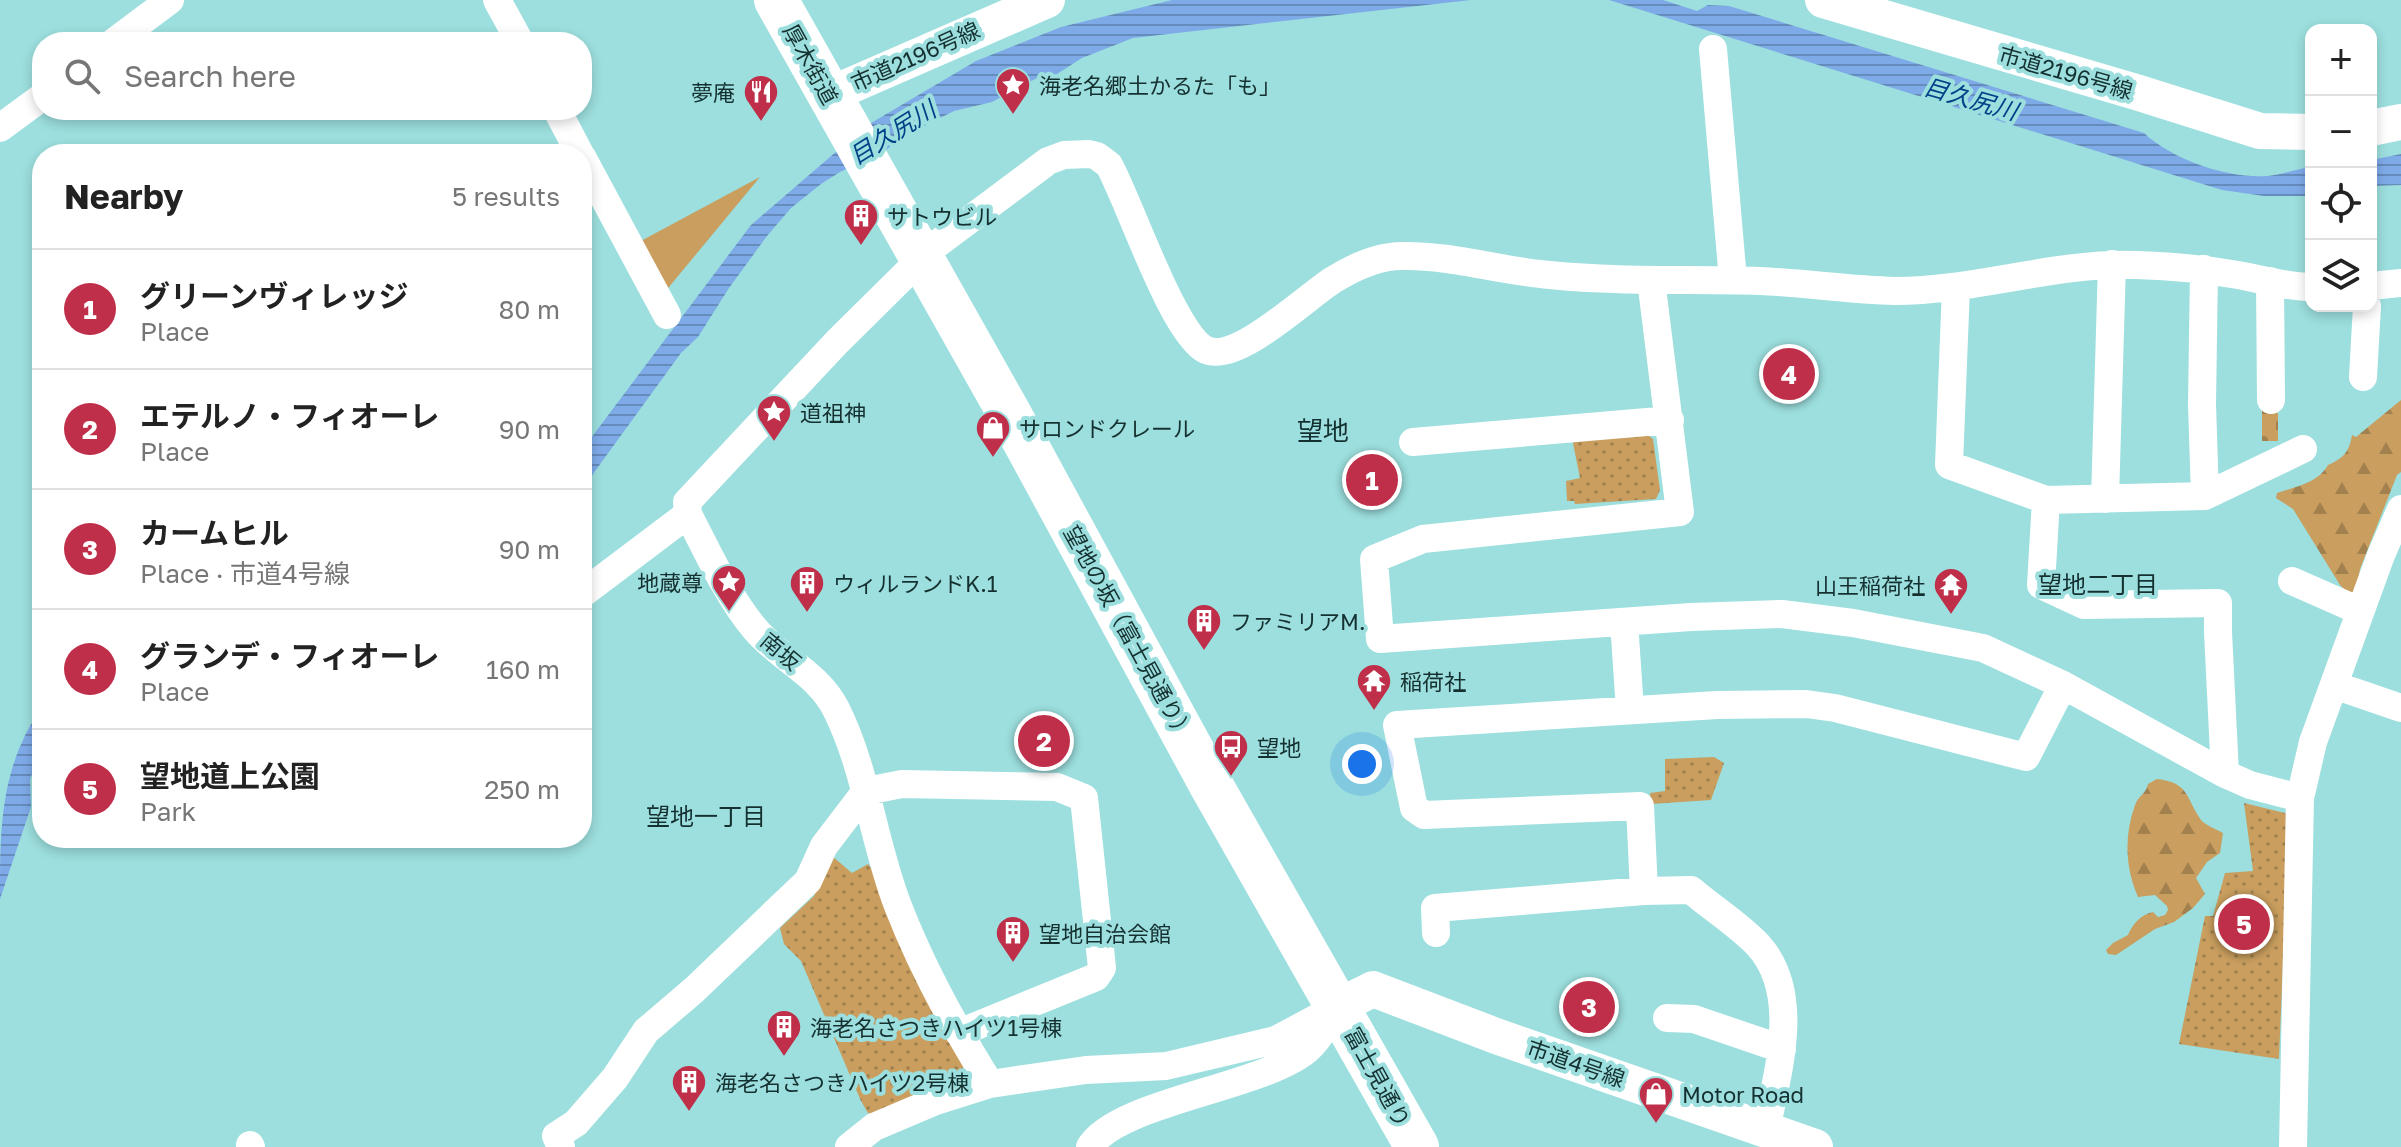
<!DOCTYPE html>
<html lang="en">
<head>
<meta charset="utf-8">
<style>
	:root { --surface:#fff; --page:#f2f2f2; --text:#222; --muted:#767676; --line:#e0e0e0; --accent:#c02f49 }
	body { margin:0; font-family:"Golos Text","Noto Sans JP",sans-serif; background:var(--page); color:var(--text) }
	.controls { position:absolute; right:24px; top:24px; display:grid; overflow:hidden; border-radius:16px; box-shadow:0 4px 12px #0003 }
	.controls button { width:72px; height:72px; display:grid; place-items:center; padding:0; border:0; border-bottom:2px solid var(--line); background:var(--surface); color:var(--text); font:40px sans-serif }
	.you { position:absolute; left:1362px; top:764px; width:28px; height:28px; margin:-20px; border:6px solid #fff; border-radius:50%; background:#1a73e8; box-shadow:0 0 0 12px #1a73e833 }
	.badge { display:grid; place-items:center; width:52px; height:52px; border-radius:50%; background:var(--accent); color:#fff; font-size:26px; font-weight:700 }
	.pin { position:absolute; translate:-50% -50%; border:4px solid #fff; box-shadow:0 2px 8px #0006 }
	.list { margin:0; padding:0; list-style:none }
	h2 { display:flex; justify-content:space-between; align-items:center; height:104px; margin:0; padding:0 32px; font-size:34px }
	h2 small { font-size:26px; font-weight:400; color:var(--muted) }
	.list li { display:grid; grid-template-columns:52px 1fr auto; gap:24px; align-items:center; box-sizing:border-box; height:120px; padding:0 32px; border-top:2px solid var(--line) }
	.list b { display:block; font-size:30px; white-space:nowrap }
	.list p { margin:0; font-size:26px; white-space:nowrap; color:var(--muted) }
	.list em { font-size:26px; font-style:normal; color:var(--muted) }
	.icon { flex:none; width:44px; height:44px; fill:none; stroke:currentColor; stroke-width:2; stroke-linecap:round; stroke-linejoin:round }
	.map { position:relative; flex:none; width:2401px; height:1147px; overflow:hidden }
	.search { position:absolute; background:var(--surface); box-shadow:0 4px 12px #0003; left:32px; top:32px; width:560px; height:88px; display:flex; align-items:center; gap:20px; box-sizing:border-box; padding:0 28px; border-radius:32px; color:var(--muted); font-size:30px }
	.panel { position:absolute; background:var(--surface); box-shadow:0 4px 12px #0003; left:32px; top:144px; width:560px; height:704px; border-radius:32px }
	.map>svg:first-child { display:block }
</style>
</head>
<body>
<div class="map">
<svg width="2401" height="1147" viewBox="0 0 2401 1147">
	<defs>
		<pattern id="forest-firs" width="22" height="20" patternUnits="userSpaceOnUse" patternTransform="scale(2)"><rect width="22" height="20" fill="#c99e5f"/><path d="M5 1l3.5 6h-7zM16 11l3.5 6h-7z" fill="#a2814f"/></pattern>
		<pattern id="cemetery-stones" width="16" height="16" patternUnits="userSpaceOnUse" patternTransform="scale(2)"><rect width="16" height="16" fill="#c99e5f"/><path d="M2 7V4a2 2 0 0 1 4 0v3zM10 15v-3a2 2 0 0 1 4 0v3z" fill="#a2814f"/></pattern>
		<pattern id="park-dots" width="8" height="8" patternUnits="userSpaceOnUse" patternTransform="scale(2)"><rect width="8" height="8" fill="#c99e5f"/><path d="M2 2h.1M6 6h.1" fill="none" stroke="#a2814f" stroke-width="1.8" stroke-linecap="round"/></pattern>
		<pattern id="water-rules" width="6" height="5" patternUnits="userSpaceOnUse" patternTransform="scale(2)"><rect width="6" height="5" fill="#7eabe8"/><path d="M0 2.5h6" fill="none" stroke="#668cbc"/></pattern>
	</defs>
	<rect width="100%" height="100%" fill="#9cdfde"/>
	<path fill="#c99e5f" d="M760,177L664,293L639,242Z"/>
	<path fill="url(#forest-firs)" d="M2401,400V472L2397,475L2360,569L2356,593H2348L2340,585L2293,509L2276,498L2277,493C2295,487 2318,483 2328,465C2344,458 2349,452 2352,435L2356,437Z
		M2157,779C2190,783 2185,797 2201,820C2205,825 2216,829 2223,833L2220,853L2207,862L2196,878L2205,894L2193,908L2174,922L2155,929L2116,955L2108,954L2106,950L2113,943L2128,935C2132,925 2141,914 2153,912L2158,917L2165,915L2168,910L2167,906L2155,895L2138,897C2125,867 2124,836 2135,805C2138,796 2146,794 2148,784Z"/>
	<path fill="url(#cemetery-stones)" d="M2262,410H2275L2278,414V441H2262Z"/>
	<path fill="url(#park-dots)" d="M1642,431L1653,439L1660,490L1656,499L1575,504L1574,501H1567L1566,481L1580,478L1573,443L1580,435Z
		M1714,757L1724,763L1711,800L1651,804L1650,793L1665,791V759Z
		M2244,803L2289,814L2279,1059L2179,1044L2205,916H2213L2225,873L2253,871Z
		M832,856L852,873L868,864L880,879L964,1065L961,1076L952,1086L878,1115L868,1113L861,1101L801,961L784,944L780,928L814,896Z"/>
	<path fill="url(#water-rules)" d="M1172,0H1471L1133,38L1082,58L1057,74L1037,78L992,102L954,111L902,137L882,153L840,172L821,184L791,208L767,236L729,288L698,337L681,353L582,489V450L751,225L866,126L976,61L1061,27Z
		M1609,0H1663L1697,11L1708,5L1729,6L2144,133C2173,160 2228,179 2268,176C2281,175 2296,169 2311,167V196H2264L2222,190Z
		M2401,154V185L2371,186V160Z
		M42,707V750L30,779L31,807L0,899C0,828 0,767 42,707Z"/>
	<g fill="none" stroke-linecap="round" stroke-linejoin="round">
		<path stroke="#fff" stroke-width="28" d="M497,0L520,42
			M114,42L170,0
			M1713,49L1733,280
			M557,110L580,154
			M0,128L42,97
			M582,157L667,315
			M2204,269L2202,404L2205,496
			M1651,280L1680,512L1423,539L1374,559L1380,639L1691,617L1782,614L1853,623L1983,648L2063,685L2225,774L2250,785L2300,798
			M2270,281L2271,400
			M2371,286L2401,283
			M1956,287L1949,465L2046,500L2205,496L2303,449
			M2363,377L2367,306
			M1413,442L1670,420
			M2105,499L2112,264
			M2046,500L2041,585L2084,605L2218,603V632L2225,774
			M688,514C707,551 728,597 755,629C780,659 818,673 836,709C867,771 873,842 898,906C922,968 955,1028 990,1084
			M2292,581L2360,611
			M582,594L688,514L687,502L837,342L933,247L1048,161L1064,155L1089,154L1097,156L1109,165C1130,203 1173,334 1206,350C1237,364 1306,297 1333,280C1354,267 1377,256 1402,256C1452,255 1500,271 1550,275C1619,282 1690,279 1760,281C1805,283 1850,290 1895,291C1976,291 2055,262 2137,265C2171,266 2204,269 2238,275C2261,279 2287,287 2311,287
			M1624,622L1630,710
			M2334,685L2401,708
			M1644,891L1640,806L1424,815L1414,808L1397,725L1717,705L1806,704L1835,708L2026,757L2063,685
			M1436,933L1435,908L1644,891L1691,890C1712,908 1739,925 1758,945C1802,993 1778,1072 1766,1129
			M1667,1018L1694,1019L1782,1049
			M250,1145L251,1147
			M561,1147L556,1136L576,1123L615,1078L646,1031L694,990L808,881L824,846L866,791L902,784L1057,787L1084,798L1102,968L1096,977L959,1033
			M849,1147L874,1127L933,1102L990,1084L1086,1070L1166,1066L1276,1040L1339,1006
			M1090,1147C1117,1102 1261,1088 1307,1050C1319,1040 1328,1023 1337,1010
			M2293,1147L2300,798L2313,742L2381,555L2401,509"/>
		<path stroke="#fff" stroke-width="36" d="M1823,0L2136,92L2260,131L2311,132
			M829,95L1047,0
			M2371,128L2401,122
			M1339,1006L1373,989L1496,1036L1815,1147"/>
		<path stroke="#fff" stroke-width="44" d="M776,0L1009,413L1211,785L1417,1147"/>
	</g>
	<defs>
		<symbol id="sight-pin" viewBox="-11 -11 22 30"><path d="M0 17L-7.5 6A9.5 9.5 0 1 1 7.5 6Z" fill="#c02f49" stroke="#9cdfde"/><path d="M0-6L1.8-2.2L6-1.7L2.9 1.2L3.7 5.4L0 3.3L-3.7 5.4L-2.9 1.2L-6-1.7L-1.8-2.2Z" fill="#fff"/></symbol>
		<symbol id="restaurant-pin" viewBox="-11 -11 22 30"><path d="M0 17L-7.5 6A9.5 9.5 0 1 1 7.5 6Z" fill="#c02f49" stroke="#9cdfde"/><path d="M-5-6h1v4h1v-4h1v4h1v-4h1v5L-1.5 .5V6h-2V.5L-5-1ZM5-6V6H3V1.5H1.5Q1.5-4 5-6Z" fill="#fff"/></symbol>
		<symbol id="building-pin" viewBox="-11 -11 22 30"><path d="M0 17L-7.5 6A9.5 9.5 0 1 1 7.5 6Z" fill="#c02f49" stroke="#9cdfde"/><path d="M-4-6H4V6H1V3H-1V6H-4ZM-2.5-4.3h1.7v1.8h-1.7ZM.8-4.3h1.7v1.8H.8ZM-2.5-1h1.7V.8h-1.7ZM.8-1h1.7V.8H.8Z" fill="#fff"/></symbol>
		<symbol id="shop-pin" viewBox="-11 -11 22 30"><path d="M0 17L-7.5 6A9.5 9.5 0 1 1 7.5 6Z" fill="#c02f49" stroke="#9cdfde"/><path d="M-5-2.5h2.3a2.7 3.5 0 0 1 5.4 0H5L5.5 6h-11ZM-1.5-2.5h3a1.5 2.3 0 0 0-3 0Z" fill="#fff"/></symbol>
		<symbol id="temple-pin" viewBox="-11 -11 22 30"><path d="M0 17L-7.5 6A9.5 9.5 0 1 1 7.5 6Z" fill="#c02f49" stroke="#9cdfde"/><path d="M0-6L5-2H3V0L6.5 2.5H4V6H1.5V3h-3V6H-4V2.5H-6.5L-3 0V-2H-5Z" fill="#fff"/></symbol>
		<symbol id="bus-pin" viewBox="-11 -11 22 30"><path d="M0 17L-7.5 6A9.5 9.5 0 1 1 7.5 6Z" fill="#c02f49" stroke="#9cdfde"/><path d="M-5-6H5V4H4V6H2V4H-2V6H-4V4H-5ZM-3.5-4V0h7V-4ZM-3.5 1.2v1.5H-2V1.2ZM2 1.2v1.5H3.5V1.2Z" fill="#fff"/></symbol>
	</defs>
	<g fill-rule="evenodd">
		<use href="#sight-pin" x="993" y="65" width="40" height="54"/>
		<use href="#restaurant-pin" x="741" y="72" width="40" height="54"/>
		<use href="#building-pin" x="841" y="196" width="40" height="54"/>
		<use href="#sight-pin" x="754" y="392" width="40" height="54"/>
		<use href="#shop-pin" x="973" y="408" width="40" height="54"/>
		<use href="#sight-pin" x="709" y="562" width="40" height="54"/>
		<use href="#building-pin" x="787" y="563" width="40" height="54"/>
		<use href="#temple-pin" x="1931" y="565" width="40" height="54"/>
		<use href="#building-pin" x="1184" y="601" width="40" height="54"/>
		<use href="#temple-pin" x="1354" y="661" width="40" height="54"/>
		<use href="#bus-pin" x="1211" y="727" width="40" height="54"/>
		<use href="#building-pin" x="993" y="913" width="40" height="54"/>
		<use href="#building-pin" x="764" y="1007" width="40" height="54"/>
		<use href="#building-pin" x="669" y="1062" width="40" height="54"/>
		<use href="#shop-pin" x="1636" y="1074" width="40" height="54"/>
	</g>
	<g text-anchor="middle" dominant-baseline="central" stroke-width="8" stroke-linejoin="round" paint-order="stroke">
		<g font-size="22" fill="#153030" stroke="#9cdfde">
			<text transform="translate(915 56) rotate(-24)">市道2196号線</text>
			<text transform="translate(811 64) rotate(61)">厚木街道</text>
			<text transform="translate(2066 72) rotate(16)">市道2196号線</text>
			<text transform="translate(1129 633) rotate(61)">望地の坂（富士見通り）</text>
			<text transform="translate(781 651) rotate(40)">南坂</text>
			<text transform="translate(1576 1063) rotate(19)">市道4号線</text>
			<text transform="translate(1378 1077) rotate(61)">富士見通り</text>
		</g>
		<g font-size="22" fill="#153030" stroke="#9cdfde" text-anchor="start">
			<text x="1039" y="85">海老名郷土かるた「も」</text>
			<text x="735" y="92" text-anchor="end">夢庵</text>
			<text x="887" y="216">サトウビル</text>
			<text x="800" y="412">道祖神</text>
			<text x="1019" y="428">サロンドクレール</text>
			<text x="703" y="582" text-anchor="end">地蔵尊</text>
			<text x="833" y="583">ウィルランドK.1</text>
			<text x="1925" y="585" text-anchor="end">山王稲荷社</text>
			<text x="1230" y="621">ファミリアM.</text>
			<text x="1400" y="681">稲荷社</text>
			<text x="1257" y="747">望地</text>
			<text x="1039" y="933">望地自治会館</text>
			<text x="810" y="1027">海老名さつきハイツ1号棟</text>
			<text x="715" y="1082">海老名さつきハイツ2号棟</text>
			<text x="1682" y="1094">Motor Road</text>
		</g>
		<g font-size="24" font-style="italic" fill="#004187" stroke="#9cdfde">
			<text transform="translate(1971 98) rotate(16)">目久尻川</text>
			<text transform="translate(892 132) rotate(-32)">目久尻川</text>
		</g>
		<g font-size="24" fill="#153030" stroke="#9cdfde">
			<text x="2098" y="583">望地二丁目</text>
			<text x="706" y="815">望地一丁目</text>
		</g>
		<g font-size="26" fill="#153030" stroke="#9cdfde">
			<text x="1323" y="430">望地</text>
		</g>
	</g>
</svg>
<div class="controls">
<button>+</button>
<button>−</button>
<button><svg class="icon" aria-label="locate" viewBox="0 0 24 24"><circle cx="12" cy="12" r="6"/><path d="M12 2v4M12 18v4M2 12h4M18 12h4"/></svg></button>
<button><svg class="icon" aria-label="layers" viewBox="0 0 24 24"><path d="M12 4l9 5-9 5-9-5zM3 14l9 5 9-5"/></svg></button>
</div>
<div class="you"></div>
<div class="pin badge" style="left:1372px;top:480px">1</div>
<div class="pin badge" style="left:1044px;top:741px">2</div>
<div class="pin badge" style="left:1589px;top:1007px">3</div>
<div class="pin badge" style="left:1789px;top:374px">4</div>
<div class="pin badge" style="left:2244px;top:924px">5</div>
<div class="search"><svg class="icon" aria-label="search" viewBox="0 0 24 24"><circle cx="10" cy="10" r="6"/><path d="M15 15l6 6"/></svg>Search here</div>
<section class="panel">
<h2>Nearby<small>5 results</small></h2>
<ul class="list">
<li><span class="badge">1</span><div><b>グリーンヴィレッジ</b><p>Place</p></div><em>80 m</em></li>
<li><span class="badge">2</span><div><b>エテルノ・フィオーレ</b><p>Place</p></div><em>90 m</em></li>
<li><span class="badge">3</span><div><b>カームヒル</b><p>Place · 市道4号線</p></div><em>90 m</em></li>
<li><span class="badge">4</span><div><b>グランデ・フィオーレ</b><p>Place</p></div><em>160 m</em></li>
<li><span class="badge">5</span><div><b>望地道上公園</b><p>Park</p></div><em>250 m</em></li>
</ul>
</section>
</div>
</body>
</html>
